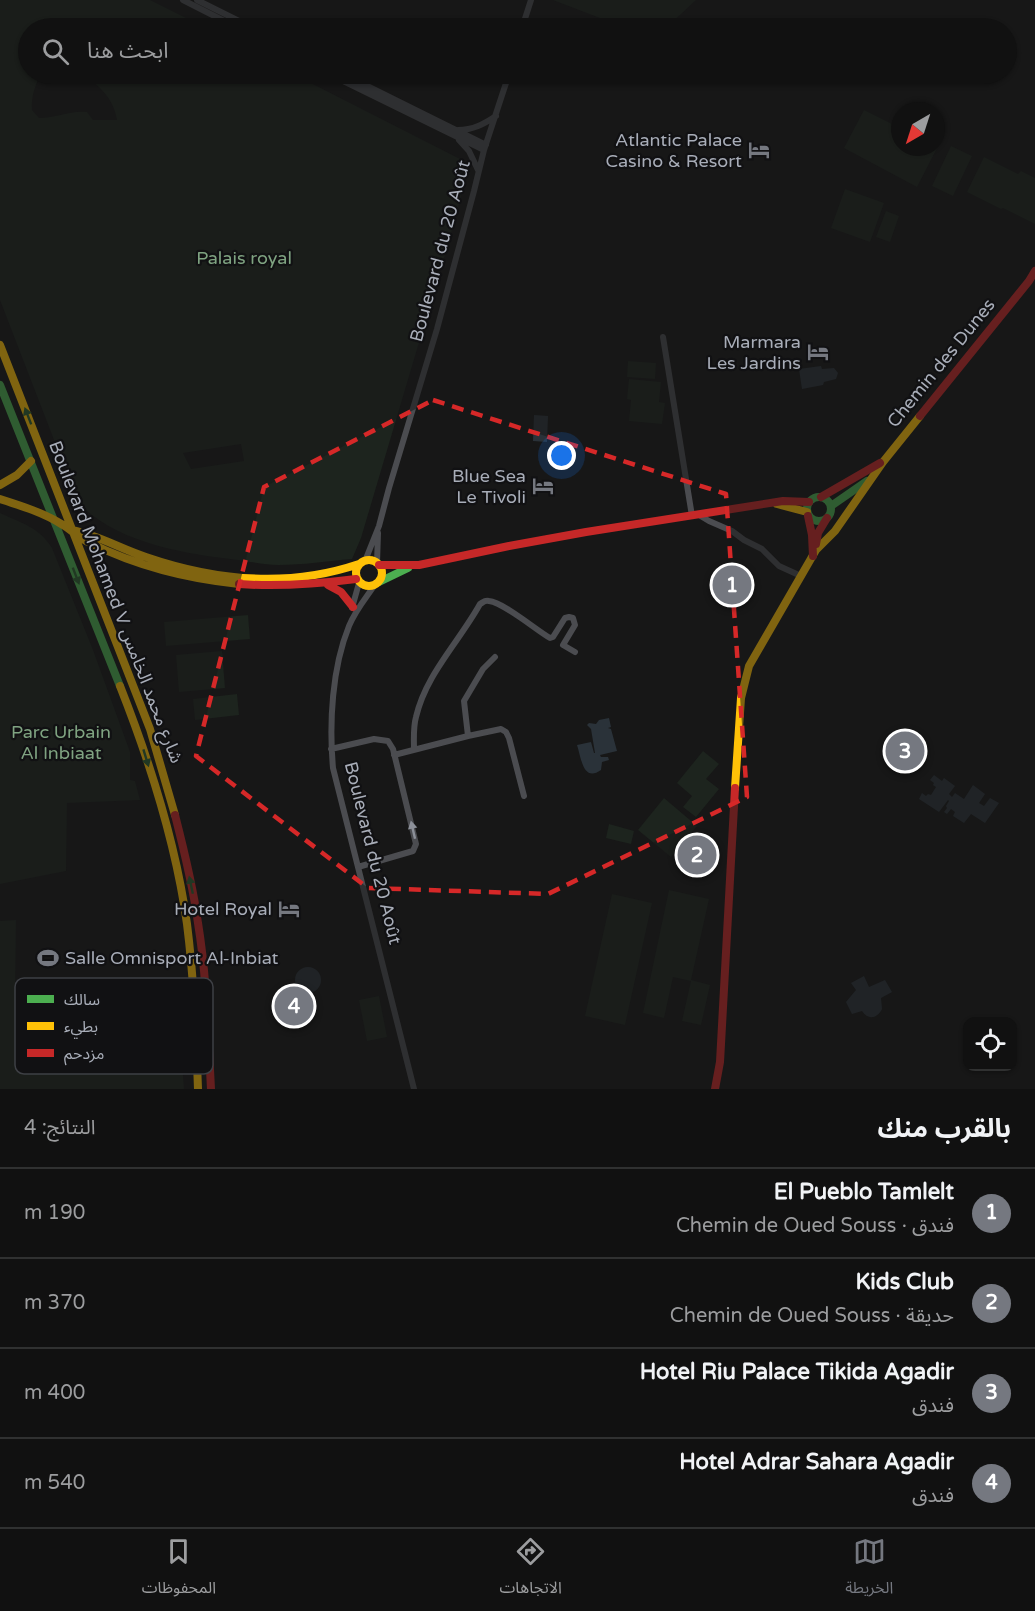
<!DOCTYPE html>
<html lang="ar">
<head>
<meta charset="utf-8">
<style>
	:root { --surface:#111; --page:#1e1f1f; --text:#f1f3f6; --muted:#9c9d9f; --line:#303131; --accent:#757880 }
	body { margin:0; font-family:"Varela Round","Noto Sans Arabic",sans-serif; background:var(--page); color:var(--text); direction:rtl }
	.controls { position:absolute; right:18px; bottom:18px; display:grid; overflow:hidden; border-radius:12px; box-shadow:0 2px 4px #0004 }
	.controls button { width:54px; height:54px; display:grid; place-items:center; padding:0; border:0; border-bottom:2px solid var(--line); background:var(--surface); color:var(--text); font:30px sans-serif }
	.compass { position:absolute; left:891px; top:102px; width:54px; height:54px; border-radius:50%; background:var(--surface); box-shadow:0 2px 4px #0004; rotate:219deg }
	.you { position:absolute; left:562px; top:456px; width:21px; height:21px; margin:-15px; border:4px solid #fff; border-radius:50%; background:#1a73e8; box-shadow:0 0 0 9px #1a73e833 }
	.badge { display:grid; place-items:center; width:39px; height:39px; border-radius:50%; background:var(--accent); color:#fff; font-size:20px; font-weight:700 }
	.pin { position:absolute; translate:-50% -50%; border:3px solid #fff; box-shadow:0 2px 6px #0006 }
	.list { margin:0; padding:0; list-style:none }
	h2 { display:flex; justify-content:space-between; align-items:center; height:78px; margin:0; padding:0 24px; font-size:26px }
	h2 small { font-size:20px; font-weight:400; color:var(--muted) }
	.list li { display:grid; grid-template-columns:39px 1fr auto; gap:18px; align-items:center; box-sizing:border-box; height:90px; padding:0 24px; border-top:2px solid var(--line) }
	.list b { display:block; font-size:22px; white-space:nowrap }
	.list p { margin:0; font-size:20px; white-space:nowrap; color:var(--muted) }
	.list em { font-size:20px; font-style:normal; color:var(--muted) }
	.icon { flex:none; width:33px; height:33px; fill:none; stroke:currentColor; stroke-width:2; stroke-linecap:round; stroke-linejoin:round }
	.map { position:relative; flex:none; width:1035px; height:1089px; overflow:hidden; direction:ltr }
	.search { position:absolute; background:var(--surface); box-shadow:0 2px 4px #0004; left:18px; right:18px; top:18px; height:66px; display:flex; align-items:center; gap:15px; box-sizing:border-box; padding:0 21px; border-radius:33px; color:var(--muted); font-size:22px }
	.sheet { height:438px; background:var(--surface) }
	nav { display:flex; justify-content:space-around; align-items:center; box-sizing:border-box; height:84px; border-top:2px solid var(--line); background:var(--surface); font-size:16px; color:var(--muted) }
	nav a { display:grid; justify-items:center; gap:3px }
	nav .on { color:var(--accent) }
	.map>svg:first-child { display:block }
</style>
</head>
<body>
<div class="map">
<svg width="1035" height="1089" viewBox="0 0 1035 1089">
	<rect width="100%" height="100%" fill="#171717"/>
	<path fill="#1d241e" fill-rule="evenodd" d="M0,0H150L206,28H28V74H41C35,85 31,97 32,110L39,118C56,118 71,110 87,112L93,120H117C114,99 99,85 82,74H293L462,160L465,181L447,248L361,538L352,559C328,561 303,565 279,565C266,565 252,562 238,560C186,554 115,543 78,502L0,300ZM241,444L244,461L191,469L183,453Z
		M553,0H696L666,28H619L613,23Z
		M864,110L900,128V147L937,148L917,187L844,148Z
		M951,146L972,156L953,196L932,186Z
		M984,157L1018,174L1021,171L1035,178V224L1003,208L1001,209L967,192Z
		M845,189L884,203L870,242L831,228Z
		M886,211L899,216L890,242L876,237Z
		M628,361L656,363L655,379L627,377Z
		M629,379L661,382L659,402L665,403L662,424L629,421L631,400L627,399Z
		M0,513C21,523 39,527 52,548L93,650L130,752V780L135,781L140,800L67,803L66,871L0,884Z
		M248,615L250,639L166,646L164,622Z
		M222,651L225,688L179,692L176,655Z
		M237,694L239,715L195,720L193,699Z
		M703,751L719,764L706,779L719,789L696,817L683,807L692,796L677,783Z
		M664,798L697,826L671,857L638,830Z
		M609,824L634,831L631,844L606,838Z
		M669,890L709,899L691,980L710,985L701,1025L682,1021L691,981L673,977L664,1018L643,1013Z
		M612,894L652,903L625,1025L585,1016Z
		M16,920L15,996C24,1015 49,1010 67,1011V1054L70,1060L75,1064L182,1062L184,1089H0V921Z
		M379,996L387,1037L367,1041L359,1000Z"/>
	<path fill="#2a3239" d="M821,366L822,369L834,368L838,373L836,379L824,382L823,385L802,389L799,369Z
		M534,415L548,416L547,442L533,441Z
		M609,718L611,727L608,728L611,729L617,751L600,755L601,757H608L609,760L602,762L601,770C583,783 581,757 577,745L591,742L594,753H595L591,729L587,725L589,723L596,724L599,720Z
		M934,775L942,781L944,778L955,786L949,794L952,797L955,793L964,799L973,785L985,794L979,803L984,806L990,798L999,803L985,823L971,814L964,823L953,816L955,812L951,809L947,814L944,812L947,808L946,806L949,801L948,800L939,812L919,799L922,793L926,796L928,794L931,795L936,787L933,785L934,783L930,780Z
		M295 980a13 13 0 1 1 26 0a13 13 0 1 1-26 0Z
		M864,976L869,987L885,980L892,992L881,998L882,1009C877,1019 868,1020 862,1011L852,1014L846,1002L856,990L851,983Z"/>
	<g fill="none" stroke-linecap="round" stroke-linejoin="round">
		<path stroke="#4b4c50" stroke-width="6" d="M183,0L238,28
			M197,0L253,28
			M522,28L531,0
			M329,74L484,150
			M343,74L486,145
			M458,130C473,130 484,124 496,116
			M459,140L469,151L478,170
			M663,337L692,516
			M699,515L709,521L732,531L744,540L762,549L779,566L801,576
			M365,561L379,526L389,488L437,329L474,191L484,150L509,74
			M377,563L378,533
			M374,586C365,599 355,611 349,626C332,668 329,723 333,768L414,1089
			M352,608L359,583
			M468,736L501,729L506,732L509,738L524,796
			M331,749L374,739L388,741L393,749L416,844L413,851L358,867
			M414,750C414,739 413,728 416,717C426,674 459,642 480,604C484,602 484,600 489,601C503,602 536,630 550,638L553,637L565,618L569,617L573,618L575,625L563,645L575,652
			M394,755L468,736L464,701L483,669L495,657"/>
		<path stroke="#4caf50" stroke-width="8" d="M0,385L120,686
			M807 509a12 12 0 1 1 24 0a12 12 0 1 1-24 0Z
			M831,506L867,481
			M379,582L408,568"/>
		<path stroke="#ffc107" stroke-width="8" d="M0,345L150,729L175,815
			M0,485L17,475L31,461
			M0,499C22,506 44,513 63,525C73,531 80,539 90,543C137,566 188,579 239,584
			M777,504L807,512
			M72,530C98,535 121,549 146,557C216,581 288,588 359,564
			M356 573a13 13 0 1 1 26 0a13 13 0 1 1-26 0Z
			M120,686C150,762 176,844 187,924C194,979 196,1034 198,1089
			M735,788L741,698L749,666L816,550L835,531L883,462L920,416"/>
		<path stroke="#c62828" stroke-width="8" d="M920,416L1029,281L1035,271
			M821,497L880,463
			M808,516L812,535L813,556
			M816,544L818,533L827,518
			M379,565H419L509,546L586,532L783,501L809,502
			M239,584C279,587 317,584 356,579
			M328,585L341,592L353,607
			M175,815C184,850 193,886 198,923C207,978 208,1034 211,1089
			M715,1089L720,1062L735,788"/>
	</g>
	<defs><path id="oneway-solid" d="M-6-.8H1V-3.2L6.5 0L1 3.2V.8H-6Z" transform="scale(1.5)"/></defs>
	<g fill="#2e6032">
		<use href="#oneway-solid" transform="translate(28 416) rotate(-111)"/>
		<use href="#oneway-solid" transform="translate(76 576) rotate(69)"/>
		<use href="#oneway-solid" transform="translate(146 758) rotate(73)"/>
		<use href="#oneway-solid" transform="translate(191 885) rotate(-102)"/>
	</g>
	<use fill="#8c9099" href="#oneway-solid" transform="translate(413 830) rotate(-103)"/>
	<path d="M0 0H1035V1089H0ZM433,400L726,494L747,797L548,894L368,888L196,756L264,487Z" fill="#171717" fill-opacity=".55" fill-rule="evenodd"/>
	<path fill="none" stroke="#d62828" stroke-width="4.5" stroke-dasharray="12 8" stroke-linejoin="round" d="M433,400L726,494L747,797L548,894L368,888L196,756L264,487Z"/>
	<defs>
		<symbol id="hotel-bare" viewBox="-9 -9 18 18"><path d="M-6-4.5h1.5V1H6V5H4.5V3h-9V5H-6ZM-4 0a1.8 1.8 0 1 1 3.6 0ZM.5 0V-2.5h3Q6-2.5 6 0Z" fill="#757880" stroke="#111113" stroke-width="2.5" paint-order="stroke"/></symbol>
		<symbol id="stadium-bare" viewBox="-9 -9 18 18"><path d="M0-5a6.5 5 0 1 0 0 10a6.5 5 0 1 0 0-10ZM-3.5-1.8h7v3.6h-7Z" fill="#757880" stroke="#111113" stroke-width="2.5" paint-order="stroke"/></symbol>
	</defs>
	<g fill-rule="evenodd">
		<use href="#hotel-bare" x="744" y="135" width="30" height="30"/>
		<use href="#hotel-bare" x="803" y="337" width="30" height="30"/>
		<use href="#hotel-bare" x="528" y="471" width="30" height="30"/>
		<use href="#hotel-bare" x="274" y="894" width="30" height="30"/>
		<use href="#stadium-bare" x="33" y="943" width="30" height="30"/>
	</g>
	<g text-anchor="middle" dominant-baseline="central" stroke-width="4.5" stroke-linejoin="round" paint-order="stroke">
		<g font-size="18" fill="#a8adb8" stroke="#111113" text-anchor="end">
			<text x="742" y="140">Atlantic Palace<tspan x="742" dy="21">Casino &amp; Resort</tspan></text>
			<text x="801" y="342">Marmara<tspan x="801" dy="21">Les Jardins</tspan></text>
			<text x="526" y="476">Blue Sea<tspan x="526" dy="21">Le Tivoli</tspan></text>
			<text x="272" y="909">Hotel Royal</text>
			<text x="65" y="958" text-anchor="start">Salle Omnisport Al-Inbiat</text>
		</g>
		<g font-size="18" fill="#a8adb8" stroke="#111113">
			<text transform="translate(440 251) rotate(-75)">Boulevard du 20 Août</text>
			<text transform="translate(941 363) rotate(-51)">Chemin des Dunes</text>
			<text transform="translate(116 602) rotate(69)">Boulevard Mohamed V شارع محمد الخامس</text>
			<text transform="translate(373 853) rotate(76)">Boulevard du 20 Août</text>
		</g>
		<g font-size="18" fill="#7fa381" stroke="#111113">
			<text x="244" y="258">Palais royal</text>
			<text x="61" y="732">Parc Urbain<tspan x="61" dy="21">Al Inbiaat</tspan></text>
		</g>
	</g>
	<rect x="15" y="978" width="198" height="96" rx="9" fill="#111113" stroke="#3e4045" stroke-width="1.5"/>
	<rect x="27" y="995" width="27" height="8" fill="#4caf50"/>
	<rect x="27" y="1022" width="27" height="8" fill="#ffc107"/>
	<rect x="27" y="1049" width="27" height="8" fill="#c62828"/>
	<g font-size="16" fill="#a8adb8">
		<text x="64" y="1005">سالك</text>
		<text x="64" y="1032">بطيء</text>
		<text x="64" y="1059">مزدحم</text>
	</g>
</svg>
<div class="controls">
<button><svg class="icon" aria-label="locate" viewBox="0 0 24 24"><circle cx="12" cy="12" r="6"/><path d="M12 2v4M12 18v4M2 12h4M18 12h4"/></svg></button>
</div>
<svg class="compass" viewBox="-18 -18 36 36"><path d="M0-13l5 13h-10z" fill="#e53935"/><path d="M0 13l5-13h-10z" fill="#9c9d9f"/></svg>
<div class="you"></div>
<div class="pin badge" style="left:732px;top:585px">1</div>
<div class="pin badge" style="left:697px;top:855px">2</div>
<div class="pin badge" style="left:905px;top:751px">3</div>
<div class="pin badge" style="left:294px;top:1006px">4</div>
<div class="search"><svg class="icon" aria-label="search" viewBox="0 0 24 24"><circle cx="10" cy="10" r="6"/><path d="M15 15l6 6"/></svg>ابحث هنا</div>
</div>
<section class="sheet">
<h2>بالقرب منك<small>النتائج: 4</small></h2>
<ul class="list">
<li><span class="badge">1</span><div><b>El Pueblo Tamlelt</b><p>فندق · Chemin de Oued Souss</p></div><em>190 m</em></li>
<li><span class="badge">2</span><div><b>Kids Club</b><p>حديقة · Chemin de Oued Souss</p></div><em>370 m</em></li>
<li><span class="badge">3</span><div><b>Hotel Riu Palace Tikida Agadir</b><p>فندق</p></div><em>400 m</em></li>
<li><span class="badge">4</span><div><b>Hotel Adrar Sahara Agadir</b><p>فندق</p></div><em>540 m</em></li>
</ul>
</section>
<nav>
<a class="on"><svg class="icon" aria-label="map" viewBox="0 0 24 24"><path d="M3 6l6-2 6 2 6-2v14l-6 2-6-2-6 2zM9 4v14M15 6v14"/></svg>الخريطة</a>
<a><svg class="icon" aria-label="directions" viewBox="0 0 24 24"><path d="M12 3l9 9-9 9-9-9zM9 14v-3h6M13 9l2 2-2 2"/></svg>الاتجاهات</a>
<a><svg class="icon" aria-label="saved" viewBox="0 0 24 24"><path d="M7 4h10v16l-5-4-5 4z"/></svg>المحفوظات</a>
</nav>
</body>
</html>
